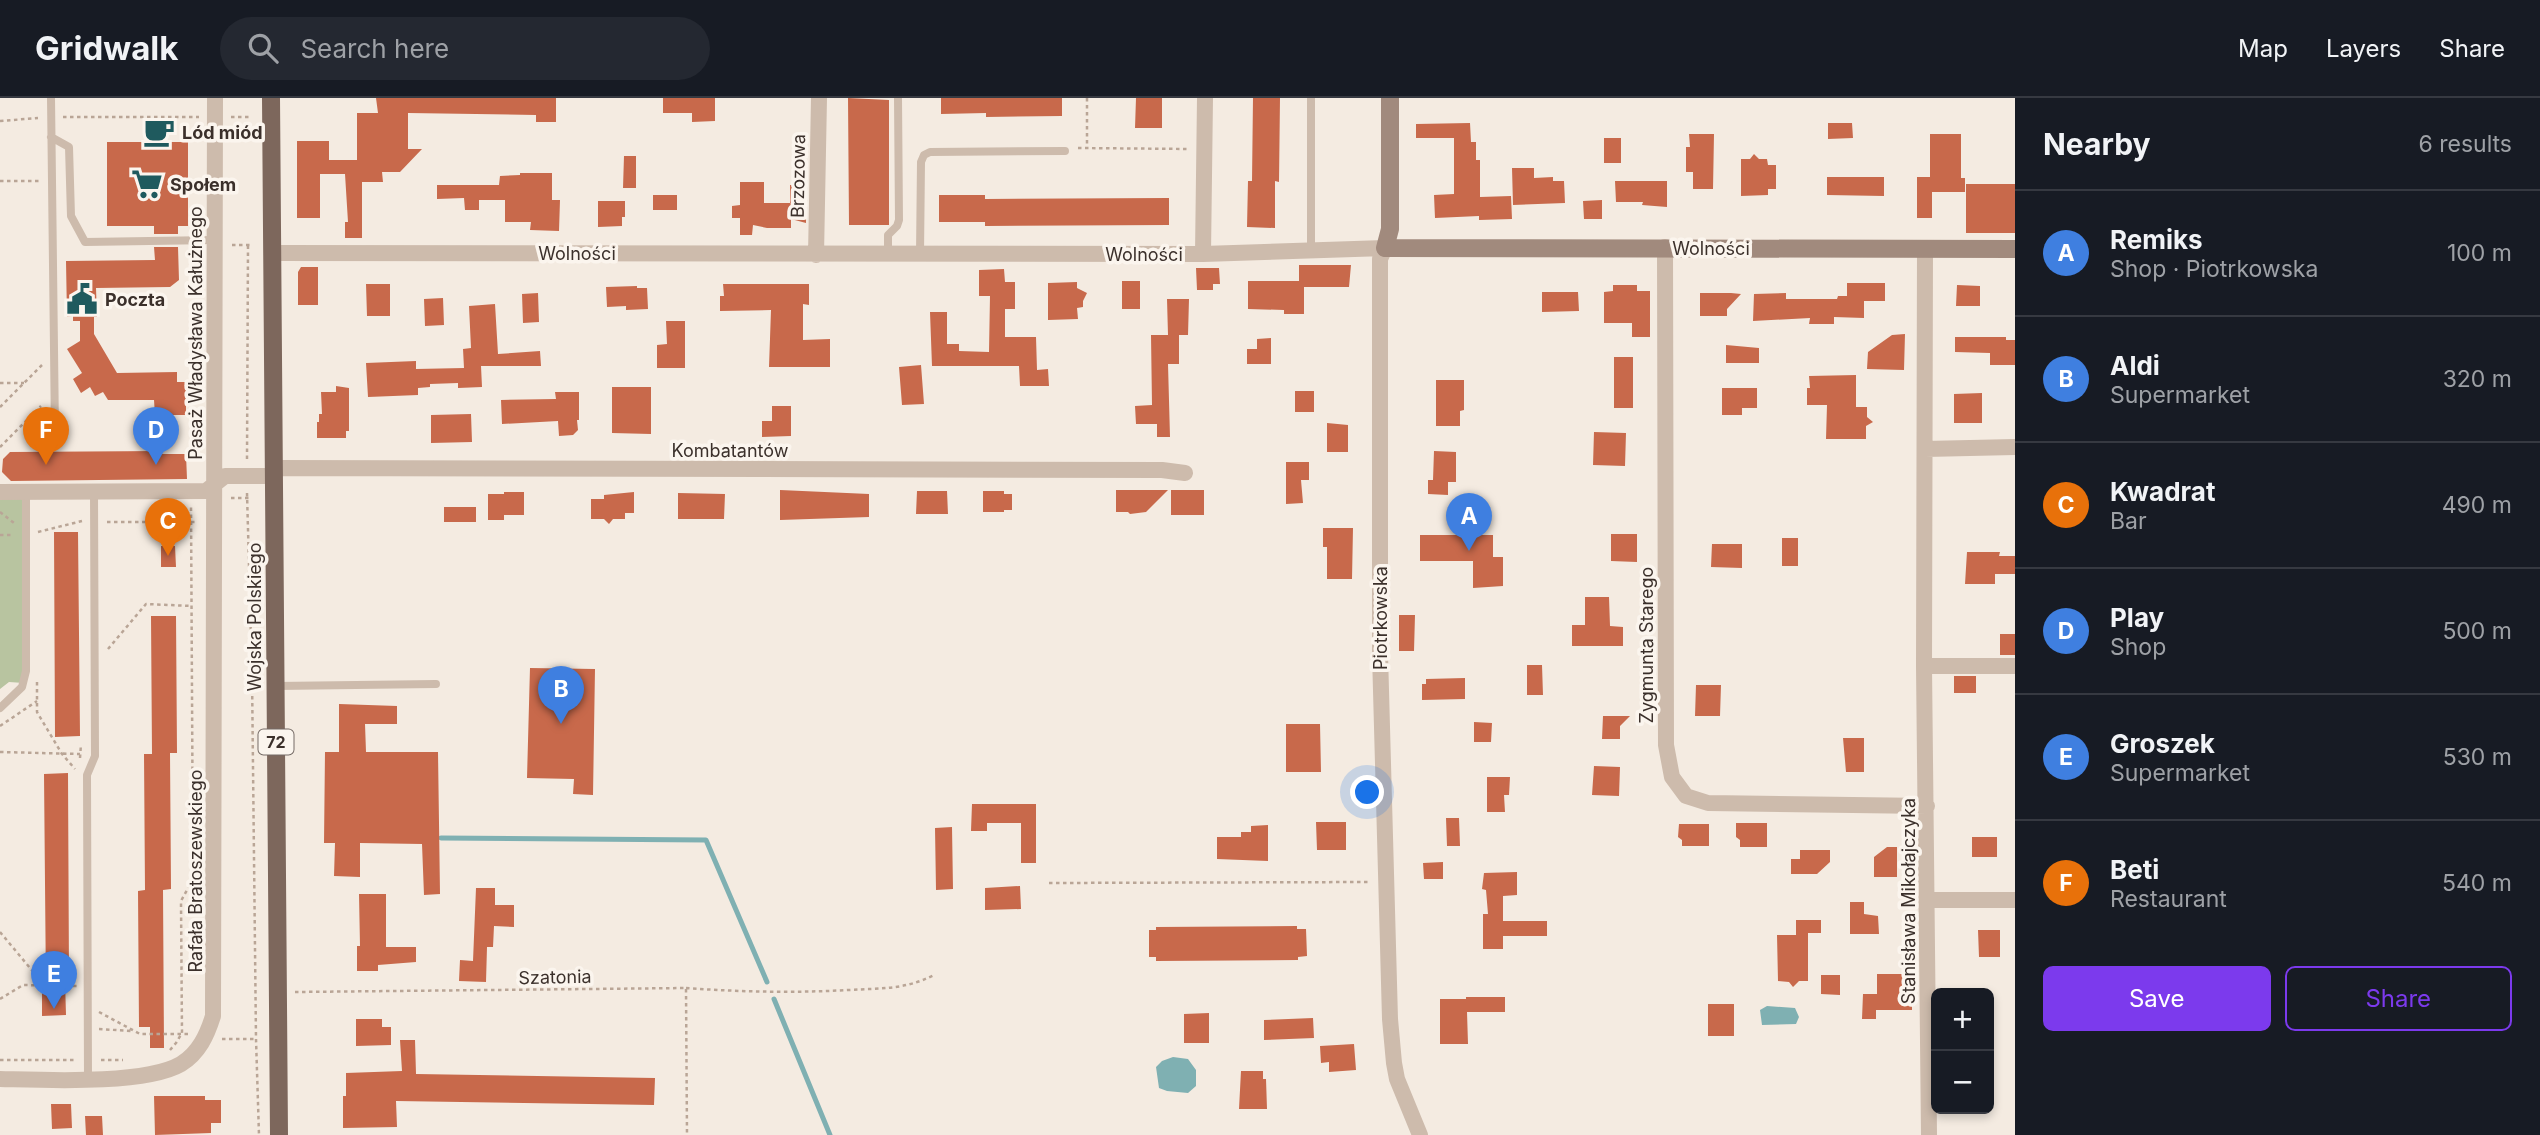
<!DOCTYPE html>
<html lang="en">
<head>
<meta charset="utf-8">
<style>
	:root { --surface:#171b24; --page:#242831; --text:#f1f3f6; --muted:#9ea1a6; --line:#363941; --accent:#7c3aed }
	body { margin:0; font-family:Inter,sans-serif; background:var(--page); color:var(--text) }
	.controls { position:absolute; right:21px; bottom:21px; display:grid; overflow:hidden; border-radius:10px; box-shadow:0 4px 10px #0003 }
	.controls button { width:63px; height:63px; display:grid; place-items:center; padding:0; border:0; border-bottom:2px solid var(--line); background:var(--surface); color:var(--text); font:35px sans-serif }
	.you { position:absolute; left:1368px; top:695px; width:24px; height:24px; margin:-18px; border:5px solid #fff; border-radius:50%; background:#1a73e8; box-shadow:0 0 0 10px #1a73e833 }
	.badge { display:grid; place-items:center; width:46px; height:46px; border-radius:50%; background:var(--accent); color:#fff; font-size:23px; font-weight:700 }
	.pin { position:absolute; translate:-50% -58px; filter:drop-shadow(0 2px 4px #0008) }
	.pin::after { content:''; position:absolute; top:37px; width:24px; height:21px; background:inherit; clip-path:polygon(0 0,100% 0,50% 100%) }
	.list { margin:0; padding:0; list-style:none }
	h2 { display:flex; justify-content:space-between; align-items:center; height:91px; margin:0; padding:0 28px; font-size:30px }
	h2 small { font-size:23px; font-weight:400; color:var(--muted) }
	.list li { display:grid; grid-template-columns:46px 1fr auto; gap:21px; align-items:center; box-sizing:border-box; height:126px; padding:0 28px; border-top:2px solid var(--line) }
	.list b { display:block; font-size:26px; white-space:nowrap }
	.list p { margin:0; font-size:23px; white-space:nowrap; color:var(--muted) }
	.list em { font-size:23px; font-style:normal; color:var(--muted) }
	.actions { display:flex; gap:14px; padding:21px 28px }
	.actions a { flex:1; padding:16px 0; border:2px solid var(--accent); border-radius:10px; text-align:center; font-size:24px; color:var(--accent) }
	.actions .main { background:var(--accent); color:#fff }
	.icon { flex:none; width:38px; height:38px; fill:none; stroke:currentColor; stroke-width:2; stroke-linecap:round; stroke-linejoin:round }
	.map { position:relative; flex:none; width:2015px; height:1037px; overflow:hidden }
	header { display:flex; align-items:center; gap:42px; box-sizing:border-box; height:98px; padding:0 35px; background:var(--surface); border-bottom:2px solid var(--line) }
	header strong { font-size:33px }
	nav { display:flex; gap:38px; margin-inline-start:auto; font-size:24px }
	.search { width:490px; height:63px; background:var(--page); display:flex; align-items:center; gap:18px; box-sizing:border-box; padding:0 24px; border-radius:38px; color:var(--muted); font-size:26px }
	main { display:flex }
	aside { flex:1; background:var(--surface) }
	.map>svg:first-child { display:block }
</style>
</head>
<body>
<header>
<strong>Gridwalk</strong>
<div class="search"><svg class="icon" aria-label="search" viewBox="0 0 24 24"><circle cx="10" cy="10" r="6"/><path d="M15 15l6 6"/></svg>Search here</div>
<nav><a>Map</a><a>Layers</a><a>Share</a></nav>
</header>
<main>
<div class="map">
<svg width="2015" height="1037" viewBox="0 0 2015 1037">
	<rect width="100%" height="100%" fill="#f4ebe1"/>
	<path fill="#b8c4a0" d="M0,400H24V585L9,584L0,591Z"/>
	<path fill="#7fb0b2" d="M1767,908L1795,910L1799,919L1796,926L1762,927L1760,912Z
		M1173,959L1188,961L1196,972V988L1188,995L1167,993L1159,990L1156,969L1162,963Z"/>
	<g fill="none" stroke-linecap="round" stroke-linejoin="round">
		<path stroke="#7fb0b2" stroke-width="5" d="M441,740L706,742L767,884
			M774,901L830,1037"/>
	</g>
	<path fill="#c8694b" d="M376,0H556V24H536V17L408,15V51H422L400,74H382L383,84H362V140H345V124H348L345,76H320V120H297V43H329V62H357V15H378Z
		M663,0H715V23L692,24V15H663Z
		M848,0L889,2V127H849Z
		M941,0H1062V18L986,19V15L941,16Z
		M1136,0H1162V30H1135Z
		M1253,0H1280L1279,84L1275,83V130L1247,129L1248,83H1252Z
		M1470,25L1471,44H1476V62H1480V99L1511,98L1512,121L1479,122V118L1435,120L1434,97L1454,96V40H1416V26Z
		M1828,25H1852L1853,40L1828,41Z
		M1689,36H1714L1713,91H1693V74H1686V49H1690Z
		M1930,36H1961V80H1965V94H1932V120H1917V79H1930Z
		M1604,40H1621V65H1604Z
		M107,44H188V128H178V136H154V128H107Z
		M1754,56L1759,61H1767L1768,67H1776V91H1768V97L1741,98V61H1750Z
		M624,58H636V90H623Z
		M1512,70H1534V80L1553,79V83H1564L1565,105L1513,107Z
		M520,75H552V102H560L559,133L530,132L531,124H505V102H479V112H465L464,100L437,101V87H499L500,78L520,77Z
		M1827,79H1884V98L1827,97Z
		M1615,83H1667V109L1642,107L1643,104H1616Z
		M740,84H764V105H790V87H806V125L791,121V130H767L753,127L752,137H740V120H732V108L740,107Z
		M1966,86H2015V135H1966Z
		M653,97H677V112H653Z
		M939,97H985V101L1169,100V127L985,128V124H939Z
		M1602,102V121H1584L1583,103Z
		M598,103H625V119H622V128L598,129Z
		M154,149H178L179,182L170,189L96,190L97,219H94V236L117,275L177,274V284H186V317H155L154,302H108L103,294L95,298L90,289L81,295L73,281L82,275L67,251L80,243V223H73V218L67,219L66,163L155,162Z
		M1299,167H1351L1349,189H1304V216H1284V212L1248,211V183H1299Z
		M301,169H318V207H298V174Z
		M1196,170H1219L1220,186H1213V192H1197Z
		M1004,171L1005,184H1015V211H1005V239H1036L1037,272L1048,271L1049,288H1020L1019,268H932L930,214H947V246H959V253L989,254L990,198H979V172Z
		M1122,183H1140V211H1122Z
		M1077,184V190L1087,195L1083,203V209L1077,210L1078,221L1048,222V185Z
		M1847,185H1885V203H1864V220L1834,219V226H1809L1810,220L1753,223L1754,196L1786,195V201H1837L1838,198H1847Z
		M366,186H390V218H367Z
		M723,186H809V207L803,206V242L830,241V269H769L771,212L720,213V198H724Z
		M1613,187H1637V193H1650V239H1632V225H1604V194L1613,193Z
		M1957,187L1980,188V208H1956Z
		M637,188V190H647L648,211L626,212V208L607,209L606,189Z
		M1542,194H1578L1579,213L1542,214Z
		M538,195L539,224L523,225L522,196Z
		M1700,195H1731L1741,196L1727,211V218H1700Z
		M443,200L444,227L425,228L424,201Z
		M1167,201H1189L1188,237H1179V266H1168L1170,339H1157V326H1136L1135,308L1152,307L1151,237H1168Z
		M495,206L498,256L540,253L541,268H481L482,289L458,290V285L430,286V289L418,290V297L368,299L366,265L416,263V271L464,270L463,251L471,250L469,208Z
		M666,223H685V270H657V247L667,246Z
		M1905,236L1904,272L1867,271L1868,254L1892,237Z
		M1955,239H2006V242H2015V267H1990V255L1955,254Z
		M1271,240V266H1247V251H1257V241Z
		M1726,247L1759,250V265H1726Z
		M1614,259H1633V310H1614Z
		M921,267L924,306L902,307L899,269Z
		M1856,277V309H1867V319L1873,324L1866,328V341H1826L1827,307H1807V290H1810L1809,278Z
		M1436,282H1464V312L1460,313V328H1436Z
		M336,288L349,290V333H346V340H317V324H319V316H322L321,294H336Z
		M612,289H651V336L612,335Z
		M1722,290H1757V310H1742V317H1722Z
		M1295,293H1314V314H1295Z
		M555,294H579V322H577L578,332L573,337L559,338L558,323L502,326L501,302L556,301Z
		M1982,295V325H1954V296Z
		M772,308H791V338L762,339V323H772Z
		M471,316L472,344L431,345V317Z
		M1327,325L1348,327V354H1327Z
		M1594,334L1626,335L1625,368L1593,367Z
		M162,353V356H186L187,381L11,383L2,374L3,361L10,354Z
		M1434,353L1456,354V384H1448V397L1428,396V382H1433Z
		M1286,364H1309V382H1301L1303,405L1286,406Z
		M780,392L869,396V419L780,422Z
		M1116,392H1168L1146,414L1130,416L1128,414H1116Z
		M1171,392H1204V417H1171Z
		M917,393H947L948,416H916Z
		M983,393H1004V396H1012V412H1004V414H983Z
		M504,394H524V417H504V422H488V396H504Z
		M634,394V415H625V421H613L609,426L604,421H591V401H604V397Z
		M678,395L725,396L724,421H678Z
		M444,409H476V424H444Z
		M1323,430H1353L1352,481H1327V449H1323Z
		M54,434H78L80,638L55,639Z
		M1611,436H1637V464L1611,463Z
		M1420,437H1493V459H1503V488L1473,490V463H1420Z
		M1782,440H1798V468H1782Z
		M1712,446H1742V470L1711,469Z
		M161,448H175L176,469H161Z
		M1967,454H2000L1999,458H2015V476H1995V486H1965Z
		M1585,499H1609L1610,528L1623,529V548H1572V527H1585Z
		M1399,517H1415L1414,553H1399Z
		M151,518H176L177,655H170L171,791L163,792L164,950H150V929H139L138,793L145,792L144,656H152Z
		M2000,536H2015V557H2000Z
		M1527,567H1542L1543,597H1527Z
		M530,570L595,571L593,697L573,696L574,681L527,680Z
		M1954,578H1976V595H1954Z
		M1465,580V601L1422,602V586H1426V581Z
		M1696,587H1721L1720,618H1695Z
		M339,606L397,608V626H365L366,654H438L440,796L424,797L422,746L360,745V779L334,778L335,745H324L325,654H339Z
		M1603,618H1630L1620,628V641H1602Z
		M1474,624L1492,625L1491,644H1474Z
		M1286,626H1320L1321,674H1286Z
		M1843,640H1864V674H1846Z
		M1594,668L1620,669L1619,698L1592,697Z
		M68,675L69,883H65L66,917L42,918V894H46L44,676Z
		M1487,679H1510L1509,697H1504L1505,714H1487Z
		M972,706H1036V765H1021V725H987V733H971Z
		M1446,720H1459L1460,748H1447Z
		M1316,724H1346V752H1317Z
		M1736,725H1767V749H1740V742L1736,739Z
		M1679,726H1709V748H1682V742L1678,739Z
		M1268,727V763L1217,761V739H1241V734H1251V728Z
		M952,729L953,791L936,792L935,730Z
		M1972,739H1997V759H1972Z
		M1887,749H1897V779H1874V759Z
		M1800,752H1830V764L1817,776H1791V761H1800Z
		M1443,764V781H1424L1423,765Z
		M1517,774V797L1503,798V823H1547V838H1503V851H1483V816H1488L1486,792L1482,791L1484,775Z
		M1020,788L1021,811L985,812V790Z
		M476,790H495V807H514V829L494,828L493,849H487L486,884L459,883L460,862L473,863Z
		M359,796H386V849H416V864L378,867V873H357V848H360Z
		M1850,804H1864V816L1878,818L1879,836H1850Z
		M1796,822H1821V835H1808V883H1799L1793,889L1789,884L1778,883L1777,837H1796Z
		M1297,828V831H1306L1307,858L1298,859V862L1156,863V859H1149V832H1156V829Z
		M1978,832H2000V859H1979Z
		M1877,876H1912V912H1876V921H1862L1863,896H1877Z
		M1821,877H1840V897L1821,896Z
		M1466,899H1505V914H1467L1468,946H1440V901H1466Z
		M1708,906H1734V938H1708Z
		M1209,915V945H1184V916Z
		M1313,920L1314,940L1264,942V922Z
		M356,921H382V929H391V947L356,948Z
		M400,942H415L416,976L655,980L654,1007L396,1003L397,1029L343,1030V998H346V975L402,973Z
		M1354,946L1356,972L1329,974V964L1321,965L1320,948Z
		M1241,973H1263V981H1266L1267,1011H1239Z
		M154,998H205V1002H221V1025H211V1035L155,1037Z
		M51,1006H71L72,1030L52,1031Z
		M85,1018H102L103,1037H86Z"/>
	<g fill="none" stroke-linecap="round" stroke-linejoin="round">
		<path stroke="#b9a596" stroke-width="2.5" stroke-dasharray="3.5 3.5" stroke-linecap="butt" d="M1087,0V50
			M63,19H199
			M231,19H252
			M0,23L38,20
			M1078,50L1190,51
			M0,83H39
			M232,147H253
			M0,285H24
			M0,309L42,267
			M0,349L41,308
			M247,361L248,147
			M247,395L252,577L256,941L259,1037
			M231,400H252
			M0,414L14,425
			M107,424H198
			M38,434L82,423
			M0,437H14
			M108,551L146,506L192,508
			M37,584V614L62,656L75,671
			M0,628L37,603
			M0,654L80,656
			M80,660L81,646
			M1049,785L1369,784
			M0,834L45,888
			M686,890C741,894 794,895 849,892C882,890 904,892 934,877
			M295,894L686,890L687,1037
			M0,901L23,887L77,888
			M99,914L140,936H188
			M99,931L131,933
			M222,941H257
			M170,952L176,945L182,935L181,803L193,781L191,409
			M0,962H77
			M101,962H123"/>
		<path stroke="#cdbbac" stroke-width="8" d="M51,0L55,334
			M51,39L69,49L71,118L85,144L214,142
			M1311,154V0
			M888,156V137L897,128L899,122L898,0
			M920,156L921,64L924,57L930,54L1065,53
			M276,588L436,586
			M0,610L22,589L26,573V395
			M88,980L87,677L95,658L94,394"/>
		<path stroke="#cdbbac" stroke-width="16" d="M1665,149L1666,647L1672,679L1686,698L1708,705L1927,708
			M1925,150L1924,568L1929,1037
			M272,155L1203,156L1385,150L1380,161V556L1390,921L1394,965L1397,981L1420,1037
			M1203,156L1205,0
			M816,157L819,0
			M1925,351L2015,349
			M273,370L1162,372L1185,375
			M0,394L206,393L225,378H274
			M1924,568H2015
			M1927,802H2015
			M0,981C44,982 145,987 181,966C199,955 207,937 213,918L215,0"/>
		<path stroke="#a18a7d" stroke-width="18" d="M1390,0V131L1385,150L2015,151"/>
		<path stroke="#7d675c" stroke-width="18" d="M271,0L279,1037"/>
	</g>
	<defs>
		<symbol id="cafe-bare" viewBox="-9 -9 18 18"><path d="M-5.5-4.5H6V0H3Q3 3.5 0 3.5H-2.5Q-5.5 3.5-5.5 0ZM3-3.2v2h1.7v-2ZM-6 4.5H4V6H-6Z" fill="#1f5a5e" stroke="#fbf5ee" stroke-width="2.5" paint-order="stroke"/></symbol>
		<symbol id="supermarket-bare" viewBox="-9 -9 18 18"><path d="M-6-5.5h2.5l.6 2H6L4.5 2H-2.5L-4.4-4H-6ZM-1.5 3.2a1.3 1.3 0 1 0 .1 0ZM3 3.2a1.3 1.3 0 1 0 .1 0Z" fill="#1f5a5e" stroke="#fbf5ee" stroke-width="2.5" paint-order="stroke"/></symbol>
		<symbol id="civic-bare" viewBox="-9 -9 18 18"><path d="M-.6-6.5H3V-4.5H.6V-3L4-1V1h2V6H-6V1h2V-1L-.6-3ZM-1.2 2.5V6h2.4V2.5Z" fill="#1f5a5e" stroke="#fbf5ee" stroke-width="2.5" paint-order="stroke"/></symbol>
	</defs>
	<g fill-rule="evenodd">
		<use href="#cafe-bare" x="137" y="12" width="44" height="44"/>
		<use href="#supermarket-bare" x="125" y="64" width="44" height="44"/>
		<use href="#civic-bare" x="60" y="179" width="44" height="44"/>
	</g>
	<g text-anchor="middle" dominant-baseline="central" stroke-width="7" stroke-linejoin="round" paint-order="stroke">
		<rect fill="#fbf5ee" stroke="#756b66" stroke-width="2" x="258.5" y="631.5" width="35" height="25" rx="5"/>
		<g font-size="16" font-weight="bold" fill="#3b302b">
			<text x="276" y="644">72</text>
		</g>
		<g font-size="18" font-weight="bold" fill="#3b302b" stroke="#fbf5ee" text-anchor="start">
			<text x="182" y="34">Lód miód</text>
			<text x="170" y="86">Społem</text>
			<text x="105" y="201">Poczta</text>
		</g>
		<g font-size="18" fill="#3b302b" stroke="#fbf5ee">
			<text transform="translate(798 78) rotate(-89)">Brzozowa</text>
			<text x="1711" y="150">Wolności</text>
			<text x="577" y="155">Wolności</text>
			<text x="1144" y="156">Wolności</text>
			<text transform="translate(195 235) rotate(-90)">Pasaż Władysława Kałużnego</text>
			<text x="730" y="352">Kombatantów</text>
			<text transform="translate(254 519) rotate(-90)">Wojska Polskiego</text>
			<text transform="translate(1380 520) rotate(-90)">Piotrkowska</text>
			<text transform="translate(1646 547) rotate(-90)">Zygmunta Starego</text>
			<text transform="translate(195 773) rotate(-90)">Rafała Bratoszewskiego</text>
			<text transform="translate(1908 803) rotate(-90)">Stanisława Mikołajczyka</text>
			<text transform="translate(555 879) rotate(-1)">Szatonia</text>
		</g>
	</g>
</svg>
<div class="controls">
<button>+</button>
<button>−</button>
</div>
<div class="you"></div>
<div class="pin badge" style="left:1469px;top:453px;background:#3f7fe0">A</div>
<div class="pin badge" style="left:561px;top:626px;background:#3f7fe0">B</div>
<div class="pin badge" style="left:168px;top:458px;background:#e8710a">C</div>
<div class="pin badge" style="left:156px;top:367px;background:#3f7fe0">D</div>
<div class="pin badge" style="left:54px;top:911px;background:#3f7fe0">E</div>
<div class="pin badge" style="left:46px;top:367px;background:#e8710a">F</div>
</div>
<aside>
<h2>Nearby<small>6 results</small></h2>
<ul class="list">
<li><span class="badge" style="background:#3f7fe0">A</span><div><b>Remiks</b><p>Shop · Piotrkowska</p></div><em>100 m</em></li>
<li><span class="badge" style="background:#3f7fe0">B</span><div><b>Aldi</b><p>Supermarket</p></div><em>320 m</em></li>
<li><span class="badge" style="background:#e8710a">C</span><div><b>Kwadrat</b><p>Bar</p></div><em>490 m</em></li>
<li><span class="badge" style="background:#3f7fe0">D</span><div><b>Play</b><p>Shop</p></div><em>500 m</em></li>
<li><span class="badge" style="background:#3f7fe0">E</span><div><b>Groszek</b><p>Supermarket</p></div><em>530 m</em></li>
<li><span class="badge" style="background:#e8710a">F</span><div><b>Beti</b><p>Restaurant</p></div><em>540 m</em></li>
</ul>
<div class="actions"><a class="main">Save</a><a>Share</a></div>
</aside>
</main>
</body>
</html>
